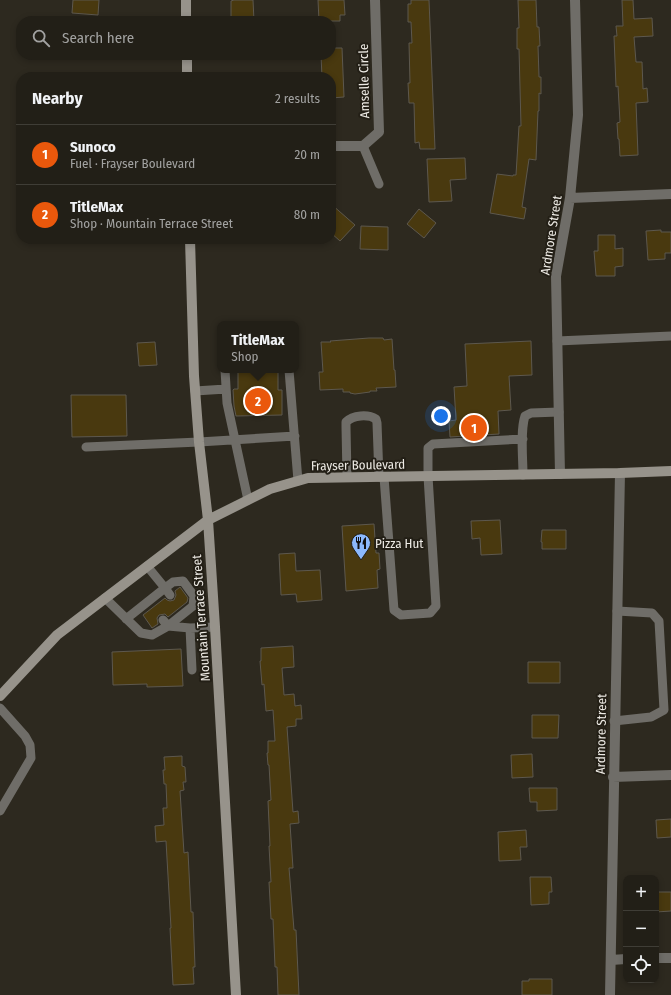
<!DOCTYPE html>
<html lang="en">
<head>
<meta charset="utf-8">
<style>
	:root { --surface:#221f17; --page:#2a2720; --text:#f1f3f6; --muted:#a2a2a1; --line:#3f3d36; --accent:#ea580c }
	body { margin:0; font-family:"Fira Sans Condensed",sans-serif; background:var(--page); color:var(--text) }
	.controls { position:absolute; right:12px; bottom:12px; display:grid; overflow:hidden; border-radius:8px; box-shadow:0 2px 6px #0003 }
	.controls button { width:36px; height:36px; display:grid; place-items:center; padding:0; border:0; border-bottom:1px solid var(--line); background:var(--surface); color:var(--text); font:20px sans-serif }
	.you { position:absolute; left:441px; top:416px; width:14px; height:14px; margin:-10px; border:3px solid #fff; border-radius:50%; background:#1a73e8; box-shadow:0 0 0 6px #1a73e833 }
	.badge { display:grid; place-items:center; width:26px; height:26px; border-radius:50%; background:var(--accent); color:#fff; font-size:13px; font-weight:700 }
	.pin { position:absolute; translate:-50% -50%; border:2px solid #fff; box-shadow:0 1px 4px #0006 }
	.popup { position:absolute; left:217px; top:321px; width:82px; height:52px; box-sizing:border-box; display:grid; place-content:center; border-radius:8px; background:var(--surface); filter:drop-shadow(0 1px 3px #0005); font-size:13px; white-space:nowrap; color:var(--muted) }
	.popup b { font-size:15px; color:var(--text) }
	.popup::after { content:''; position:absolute; left:50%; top:100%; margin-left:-8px; border:8px solid transparent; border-top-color:var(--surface) }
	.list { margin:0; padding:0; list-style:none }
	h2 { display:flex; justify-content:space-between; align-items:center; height:52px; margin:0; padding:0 16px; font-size:17px }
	h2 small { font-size:13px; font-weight:400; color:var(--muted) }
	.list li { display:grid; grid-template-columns:26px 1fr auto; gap:12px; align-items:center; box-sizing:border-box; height:60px; padding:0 16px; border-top:1px solid var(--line) }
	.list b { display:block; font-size:15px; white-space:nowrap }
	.list p { margin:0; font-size:13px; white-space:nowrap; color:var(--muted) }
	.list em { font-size:13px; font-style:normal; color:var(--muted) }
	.icon { flex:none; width:22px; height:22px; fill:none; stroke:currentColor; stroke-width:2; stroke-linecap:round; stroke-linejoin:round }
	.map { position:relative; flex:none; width:671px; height:995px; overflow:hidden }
	.search { position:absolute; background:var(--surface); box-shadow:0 2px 6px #0003; left:16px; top:16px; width:320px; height:44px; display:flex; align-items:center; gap:10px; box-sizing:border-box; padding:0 14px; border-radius:16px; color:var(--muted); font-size:15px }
	.panel { position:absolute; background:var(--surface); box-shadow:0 2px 6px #0003; left:16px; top:72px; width:320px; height:172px; border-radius:16px }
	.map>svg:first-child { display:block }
</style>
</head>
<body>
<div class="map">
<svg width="671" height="995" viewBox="0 0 671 995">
	<rect width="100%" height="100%" fill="#2d291f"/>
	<path fill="#49390f" stroke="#5d584e" d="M73,0H99L98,15L72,13Z
		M234,0H253L254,21H234V19H231V1Z
		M318,0H344L345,15H340V21H319Z
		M411,0H429L435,149H420L419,142L415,143L414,103H409L408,83H410L409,43H412L411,22H408V4H411Z
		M518,0H536L537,27H539L540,46H538L539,77H541V94L539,93V111H538L536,160L529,159L522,207L526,208L524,219L490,213L497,174L513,176V175H516L519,126H521L519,49H517V28H519Z
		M622,0H633L634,19L652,18L653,36L634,37L636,62H642L643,89L647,88L648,102L636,103L638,155L620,156L619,139H618L617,123L620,122L618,86L616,87L614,36H617L616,26H623Z
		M331,48H342L344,97L331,98V77H322L321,55H331Z
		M465,158L466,179L450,180L452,201L429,202L427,159Z
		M331,204L355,225L340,241L331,233Z
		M419,209L436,223L424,238L407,224Z
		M361,226L388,227V250L360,249Z
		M661,230V232H671V253H665V259L648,260L646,231Z
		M598,235H615V249L623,248V266L615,267V276H596L594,251H598Z
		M369,338H383L384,340L392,339L394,370H395L396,387L376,388L377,391H370V392L355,394L350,393V392H343V389L320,390L319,372H323L321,342H331L330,341Z
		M531,341L532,375L509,376L511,410L498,411L499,434L450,437L449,421L456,420L454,387L467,386L465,344Z
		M155,342L157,365L139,366L137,343Z
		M238,370H278V390H282V415L236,416L234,406L233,390L234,389H238Z
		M71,395H126L127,436L72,437Z
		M500,520L502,554L481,555L480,538L472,539L471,521Z
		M374,524L376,553H379L380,569L377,570L378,588L346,591L342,526Z
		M542,530H566V549H542V542H541Z
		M295,553L296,571L320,570L322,600L297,602L296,594L281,595L279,554Z
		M180,587L188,598L187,602L168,617L165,614L159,615L157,618L158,624L152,628L143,615L165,598L167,600L170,601L174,600L176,595L175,591Z
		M293,646L294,667L282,668L284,695L294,694L295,706L301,705L302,719H296V726L287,727L293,812L298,811L299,823L290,824L293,868H289L294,930H296L299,995H278L277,967H275L273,919H271L269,882H271L269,846H270L268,801L271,800L269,765H268L267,753H268V741H275L273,710L266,711L264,684L262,685L260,661H261V648Z
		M181,649L183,686L147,687V684L113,685L112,652Z
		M528,662H560V683H528Z
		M532,715H559L558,738H532Z
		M532,754L533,777L512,778L511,755Z
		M182,756V766L185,767L186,782H183L184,790L180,791L184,853L188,852L191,912H193L195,967H193L194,984L173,985L170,928H171L166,841L156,842L155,826L164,825L163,808H167L166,784H164L163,770H165L164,757Z
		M529,788H557V810L537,811V802H530Z
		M671,819V837L657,838L656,820Z
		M526,830L527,847H520L521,860L499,861L498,832Z
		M530,877H551L552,892H549V904L531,905Z
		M656,892H671V911L656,912Z
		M529,979H552V995H522V981H529Z"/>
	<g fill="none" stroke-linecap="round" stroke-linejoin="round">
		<path stroke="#6f6d68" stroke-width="9" d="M363,146L379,184
			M557,341L671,336
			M225,370L227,403L248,500
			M289,370L298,481
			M195,391L226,389
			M86,447L199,442L295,436
			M523,475C523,458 520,431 525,416L531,413L559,412
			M347,477L346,427V422C353,415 368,414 376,419L377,423L379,477
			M384,477L394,610L401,615L430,613L436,606L428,476V448L433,444L523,439
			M105,598L141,633L152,635L168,626L193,606L194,596L183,581L173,582L165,588L170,595
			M126,619L165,588L147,566
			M163,620L168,626L190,628L215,627
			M190,628L192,670
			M0,708L25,736L30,745L31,758L0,811
			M614,721L651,717L664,710L659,621L652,613L617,611"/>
		<path stroke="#6f6d68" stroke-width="10" d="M331,146H363L379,132L375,0
			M570,198L671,194
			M560,474L556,276L570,198L578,115L575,0
			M613,777L671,775
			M656,958H671
			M611,960L626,959
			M610,995L620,473"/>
		<path stroke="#97938b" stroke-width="10" d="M186,0V21
			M187,55V77
			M190,239L194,376L199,442L208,520L215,627L236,995
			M0,696L57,635L208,520L270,489L308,478L620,473L671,471"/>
	</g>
	<defs>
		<symbol id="restaurant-pin" viewBox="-11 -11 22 30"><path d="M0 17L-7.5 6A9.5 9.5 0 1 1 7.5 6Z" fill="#8cb9fc" stroke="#231f16"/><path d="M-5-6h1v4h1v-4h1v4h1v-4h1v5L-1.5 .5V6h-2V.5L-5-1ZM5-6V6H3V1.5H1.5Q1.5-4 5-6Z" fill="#111"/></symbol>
	</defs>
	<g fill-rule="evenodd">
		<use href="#restaurant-pin" x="350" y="532" width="22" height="30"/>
	</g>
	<g text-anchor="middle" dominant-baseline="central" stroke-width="4" stroke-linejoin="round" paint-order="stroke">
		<g font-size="13" fill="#eeebe5" stroke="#231f16">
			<text transform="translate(364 81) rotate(-91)">Amselle Circle</text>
			<text transform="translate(551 235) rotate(-81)">Ardmore Street</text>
			<text transform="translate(358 465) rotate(-1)">Frayser Boulevard</text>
			<text transform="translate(201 618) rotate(-94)">Mountain Terrace Street</text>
			<text transform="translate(601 734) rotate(-89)">Ardmore Street</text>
		</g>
		<g font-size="13" fill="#eeebe5" stroke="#231f16" text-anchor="start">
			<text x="375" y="543">Pizza Hut</text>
		</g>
	</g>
</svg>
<div class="controls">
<button>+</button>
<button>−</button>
<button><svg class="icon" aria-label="locate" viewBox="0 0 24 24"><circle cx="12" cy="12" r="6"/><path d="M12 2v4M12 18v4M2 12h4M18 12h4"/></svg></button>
</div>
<div class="you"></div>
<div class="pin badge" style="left:474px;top:428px">1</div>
<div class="pin badge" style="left:258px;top:401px">2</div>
<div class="popup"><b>TitleMax</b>Shop</div>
<div class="search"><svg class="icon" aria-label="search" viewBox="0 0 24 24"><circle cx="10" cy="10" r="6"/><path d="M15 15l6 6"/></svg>Search here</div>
<section class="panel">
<h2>Nearby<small>2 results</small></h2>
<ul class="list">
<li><span class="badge">1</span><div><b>Sunoco</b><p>Fuel · Frayser Boulevard</p></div><em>20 m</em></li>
<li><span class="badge">2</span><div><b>TitleMax</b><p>Shop · Mountain Terrace Street</p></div><em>80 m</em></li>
</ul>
</section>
</div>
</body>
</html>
